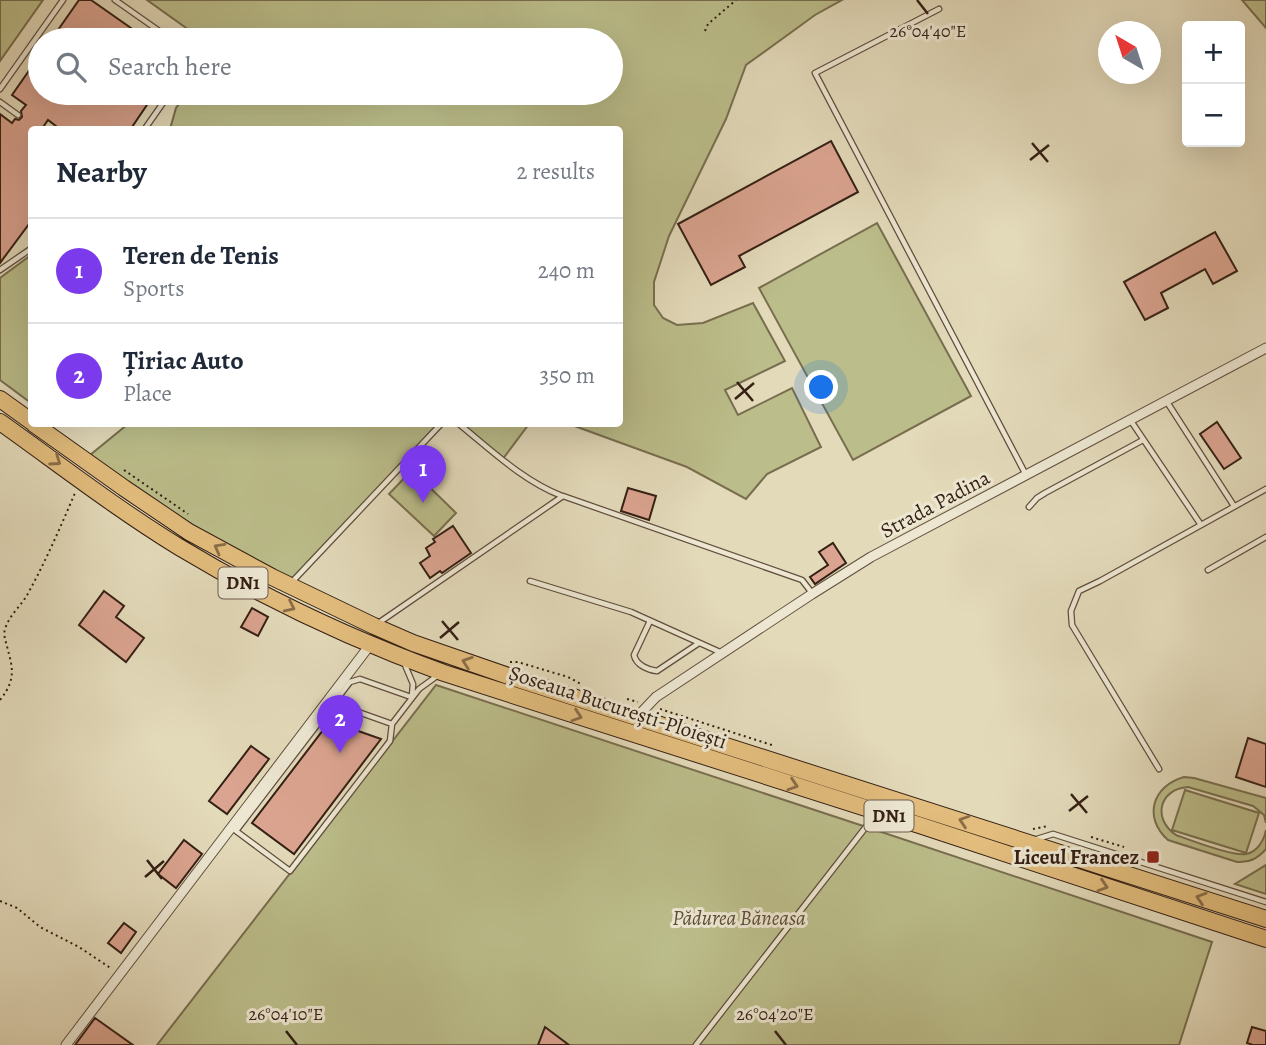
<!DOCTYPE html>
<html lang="en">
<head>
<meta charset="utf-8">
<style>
	:root { --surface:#fff; --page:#f2f2f3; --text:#1f2937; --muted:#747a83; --line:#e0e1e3; --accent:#7c3aed }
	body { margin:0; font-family:Alegreya,serif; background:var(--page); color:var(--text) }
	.controls { position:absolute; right:21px; top:21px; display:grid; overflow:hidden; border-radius:7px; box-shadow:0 7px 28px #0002 }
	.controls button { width:63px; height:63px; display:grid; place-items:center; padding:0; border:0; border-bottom:2px solid var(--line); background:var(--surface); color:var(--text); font:35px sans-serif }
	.compass { position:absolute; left:1098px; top:21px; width:63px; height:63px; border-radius:50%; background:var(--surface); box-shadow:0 7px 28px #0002; rotate:321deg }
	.you { position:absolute; left:822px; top:388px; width:24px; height:24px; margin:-18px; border:5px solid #fff; border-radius:50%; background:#1a73e8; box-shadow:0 0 0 10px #1a73e833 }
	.badge { display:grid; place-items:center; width:46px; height:46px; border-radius:50%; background:var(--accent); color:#fff; font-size:23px; font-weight:700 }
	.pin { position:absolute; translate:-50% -58px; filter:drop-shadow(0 2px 4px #0008) }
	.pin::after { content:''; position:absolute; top:37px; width:24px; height:21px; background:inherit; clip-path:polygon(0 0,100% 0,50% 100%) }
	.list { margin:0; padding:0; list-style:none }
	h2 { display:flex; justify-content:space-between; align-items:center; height:91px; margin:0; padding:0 28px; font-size:30px }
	h2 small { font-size:23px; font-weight:400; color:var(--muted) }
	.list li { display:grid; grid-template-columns:46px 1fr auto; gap:21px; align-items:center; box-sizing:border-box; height:105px; padding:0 28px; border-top:2px solid var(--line) }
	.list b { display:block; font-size:26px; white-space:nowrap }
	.list p { margin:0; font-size:23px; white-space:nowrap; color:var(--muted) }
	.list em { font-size:23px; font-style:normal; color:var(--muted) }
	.icon { flex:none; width:38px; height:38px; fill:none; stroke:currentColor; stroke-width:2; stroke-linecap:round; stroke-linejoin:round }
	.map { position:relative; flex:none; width:1266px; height:1045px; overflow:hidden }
	.search { position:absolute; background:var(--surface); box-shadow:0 7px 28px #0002; left:28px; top:28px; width:595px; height:77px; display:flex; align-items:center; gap:18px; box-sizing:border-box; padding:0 24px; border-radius:38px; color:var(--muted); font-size:26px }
	.panel { position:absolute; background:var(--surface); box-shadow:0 7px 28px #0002; left:28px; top:126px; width:595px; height:301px; border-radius:7px }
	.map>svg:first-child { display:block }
</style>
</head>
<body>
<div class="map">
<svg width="1266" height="1045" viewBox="0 0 1266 1045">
	<rect width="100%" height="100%" fill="#e3daba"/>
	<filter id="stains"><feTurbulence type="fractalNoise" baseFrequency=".00286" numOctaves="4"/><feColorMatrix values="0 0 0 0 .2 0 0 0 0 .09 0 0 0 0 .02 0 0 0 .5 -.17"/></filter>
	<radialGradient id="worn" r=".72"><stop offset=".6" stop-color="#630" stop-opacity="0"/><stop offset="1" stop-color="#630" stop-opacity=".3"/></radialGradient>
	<path fill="#bbbd8a" stroke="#786e4f" stroke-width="2" d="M0,0H43L0,61Z
		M147,0H842L815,15L746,65L726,119L669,236L654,282V305L663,318L677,325L703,323L753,303L785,361L725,390L738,415L792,388L821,447L767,474L746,499L687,467L569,424H620V130L170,129L176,108L187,93H611V40H203Z
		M1242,0H1266V28Z
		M877,223L971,396L853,460L759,288Z
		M31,255V403L0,380V278Z
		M128,424H441L288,586L84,460Z
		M459,424H529L502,460Z
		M412,470L456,513L434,536L389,494Z
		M436,685C694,771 954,855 1212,942L1179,1045H157Z
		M1184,777L1194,778L1266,798V823L1264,815L1253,806L1188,787C1159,789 1152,819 1176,835C1190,840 1233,857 1246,854C1257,852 1264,841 1266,830V849C1258,858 1250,863 1237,862L1168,840C1143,818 1152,786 1184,777Z
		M1185,790L1259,813L1246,853L1172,830Z
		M1266,865V894L1235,884Z"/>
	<path fill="#dba490" stroke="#341f14" stroke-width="2" d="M79,0H91L148,40H51Z
		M40,55V93H155L130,130H61L48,120L41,130H32V220L0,263V114L12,123L15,119L19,120L22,117L21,111L26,105L12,95Z
		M831,141L858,192L739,256L745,267L711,285L678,224Z
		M1215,232L1237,271L1213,284L1205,269L1161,293L1168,308L1145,320L1124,282Z
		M1217,422L1241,458L1224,469L1200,434Z
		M628,488L656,496L649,520L621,511Z
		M453,526L471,553L442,573L440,571L430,578L420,563L430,556L426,548L435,542L433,539Z
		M833,543L846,563L815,584L810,577L828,565L819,552Z
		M104,591L124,606L116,617L144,638L126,662L79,625Z
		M252,608L268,617L258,636L241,627Z
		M330,721L381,739L294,854L252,823Z
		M1248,738L1266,744V787L1236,777Z
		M251,746L269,759L227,814L209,801Z
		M184,840L202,854L176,888L158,874Z
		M124,923L136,932L121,953L108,943Z
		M95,1018L133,1045H75Z
		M545,1027L569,1045H538Z
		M1252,1027L1266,1031V1045H1253L1247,1043Z"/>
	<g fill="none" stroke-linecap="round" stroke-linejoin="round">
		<defs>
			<path id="lane" d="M115,0L172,40
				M939,9L815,73L1026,475
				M0,89L63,0
				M0,102L18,115
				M144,130L170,93
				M0,270L32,248
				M1167,402L1234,506
				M1131,421L1201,525
				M459,424C491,450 523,481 562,496
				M1029,507L1037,498L1045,493L1143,440
				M1208,570L1266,537
				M530,581L631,612L722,653
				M291,583L441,424
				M650,621L634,655C636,665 648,670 657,671L699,643
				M377,624L563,496L802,580L812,593
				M405,665L413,684L412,696
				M333,703L392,724L419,689L437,676
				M392,724L390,741L290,871L236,831L350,682L360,679L411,697
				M1159,769L1072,625L1071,611L1079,591L1100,581L1266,489
				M1037,839L1053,834L1266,902
				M696,1045L876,814"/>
			<path id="street" d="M637,717L656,697L812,594L871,557L1266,348
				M66,1045L370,645"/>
			<path id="highway" d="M0,399L32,422
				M0,422C59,464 117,509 179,547C262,597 353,640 444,673L919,825L1266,939
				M34,424L124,488L189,532L272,577L374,626L413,643L514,678L1266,919"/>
		</defs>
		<use href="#lane" stroke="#604e3e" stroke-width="7"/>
		<use href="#street" stroke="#604e3e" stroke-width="11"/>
		<use href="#highway" stroke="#341f14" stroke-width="18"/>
		<path stroke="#341f14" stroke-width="2" stroke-dasharray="2 3.5" stroke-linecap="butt" d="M705,31L708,24L736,0
			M124,470L188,514
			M510,662H518L568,677L581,684
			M627,699L638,702
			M0,700C20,675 10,663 4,634C6,619 18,609 26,597C45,563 60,528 75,493
			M660,709L775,746
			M1033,829L1048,826
			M1091,837L1124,847
			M0,901L17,908L40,927L79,947L112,969"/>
		<use href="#lane" stroke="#ede7d2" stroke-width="4.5"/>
		<use href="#street" stroke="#ede7d2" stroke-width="9"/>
		<use href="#highway" stroke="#e2bd7d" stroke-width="16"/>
	</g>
	<defs><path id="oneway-chevron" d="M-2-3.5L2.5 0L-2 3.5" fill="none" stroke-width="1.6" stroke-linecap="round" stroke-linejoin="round" transform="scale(1.75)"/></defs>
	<g stroke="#8b6e48">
		<use href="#oneway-chevron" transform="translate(56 461) rotate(35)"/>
		<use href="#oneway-chevron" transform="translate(219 548) rotate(-151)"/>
		<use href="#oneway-chevron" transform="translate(290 607) rotate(26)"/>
		<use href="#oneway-chevron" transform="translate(467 662) rotate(-161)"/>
		<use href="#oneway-chevron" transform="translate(577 716) rotate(18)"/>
		<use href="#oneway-chevron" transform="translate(793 785) rotate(18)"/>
		<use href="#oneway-chevron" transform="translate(964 821) rotate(-162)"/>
		<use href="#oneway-chevron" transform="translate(1103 886) rotate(18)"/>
		<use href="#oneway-chevron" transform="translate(1201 898) rotate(-162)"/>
	</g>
	<path fill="none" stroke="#341f14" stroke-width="2.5" d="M917,0L928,14M1032,143L1048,162M1030,160L1049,145M737,382L753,401M735,399L754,383M442,621L458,640M440,638L459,622M1071,794L1087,813M1069,811L1088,796M147,860L162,879M145,877L164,861M286,1031L297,1045M775,1031L786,1045"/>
	<rect fill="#8f2418" stroke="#ede7d2" stroke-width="2.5" x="1146" y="850" width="14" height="14" rx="3.5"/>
	<g text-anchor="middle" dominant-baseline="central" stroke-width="6" stroke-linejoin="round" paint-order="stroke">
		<g fill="#ede7d2" stroke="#6c5b4d" stroke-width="2">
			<rect x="218.5" y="567.5" width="49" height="31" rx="5"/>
			<rect x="864.5" y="800.5" width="49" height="31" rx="5"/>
		</g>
		<g font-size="19" font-weight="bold" fill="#341f14">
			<text x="243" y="583">DN1</text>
			<text x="889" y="816">DN1</text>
		</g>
		<g font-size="21" fill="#341f14" stroke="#ede7d2">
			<text transform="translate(935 504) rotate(-28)">Strada Padina</text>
			<text transform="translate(618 707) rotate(18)">Șoseaua București-Ploiești</text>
		</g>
		<g font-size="21" font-weight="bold" fill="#341f14" stroke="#ede7d2" text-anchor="end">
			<text x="1139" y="857">Liceul Francez</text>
		</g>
		<g font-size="21" font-style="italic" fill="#5c4e37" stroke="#ede7d2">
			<text x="739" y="918">Pădurea Băneasa</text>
		</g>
	</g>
	<g font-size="18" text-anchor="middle" fill="#341f14" stroke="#ede7d2" stroke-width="6" stroke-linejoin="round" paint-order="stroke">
		<text x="928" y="37">26°04'40"E</text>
		<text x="286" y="1020">26°04'10"E</text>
		<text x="775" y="1020">26°04'20"E</text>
	</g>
	<rect width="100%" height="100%" filter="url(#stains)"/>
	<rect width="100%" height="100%" fill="url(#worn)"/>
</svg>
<div class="controls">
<button>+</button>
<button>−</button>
</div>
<svg class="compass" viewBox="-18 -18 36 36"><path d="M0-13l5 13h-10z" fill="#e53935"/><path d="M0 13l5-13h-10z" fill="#747a83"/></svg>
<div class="you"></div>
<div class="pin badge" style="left:423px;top:503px">1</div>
<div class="pin badge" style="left:340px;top:753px">2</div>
<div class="search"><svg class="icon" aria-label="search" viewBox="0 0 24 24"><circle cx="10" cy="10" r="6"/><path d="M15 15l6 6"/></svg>Search here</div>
<section class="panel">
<h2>Nearby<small>2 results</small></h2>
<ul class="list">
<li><span class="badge">1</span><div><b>Teren de Tenis</b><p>Sports</p></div><em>240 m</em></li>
<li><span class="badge">2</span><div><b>Țiriac Auto</b><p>Place</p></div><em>350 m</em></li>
</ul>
</section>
</div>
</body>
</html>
